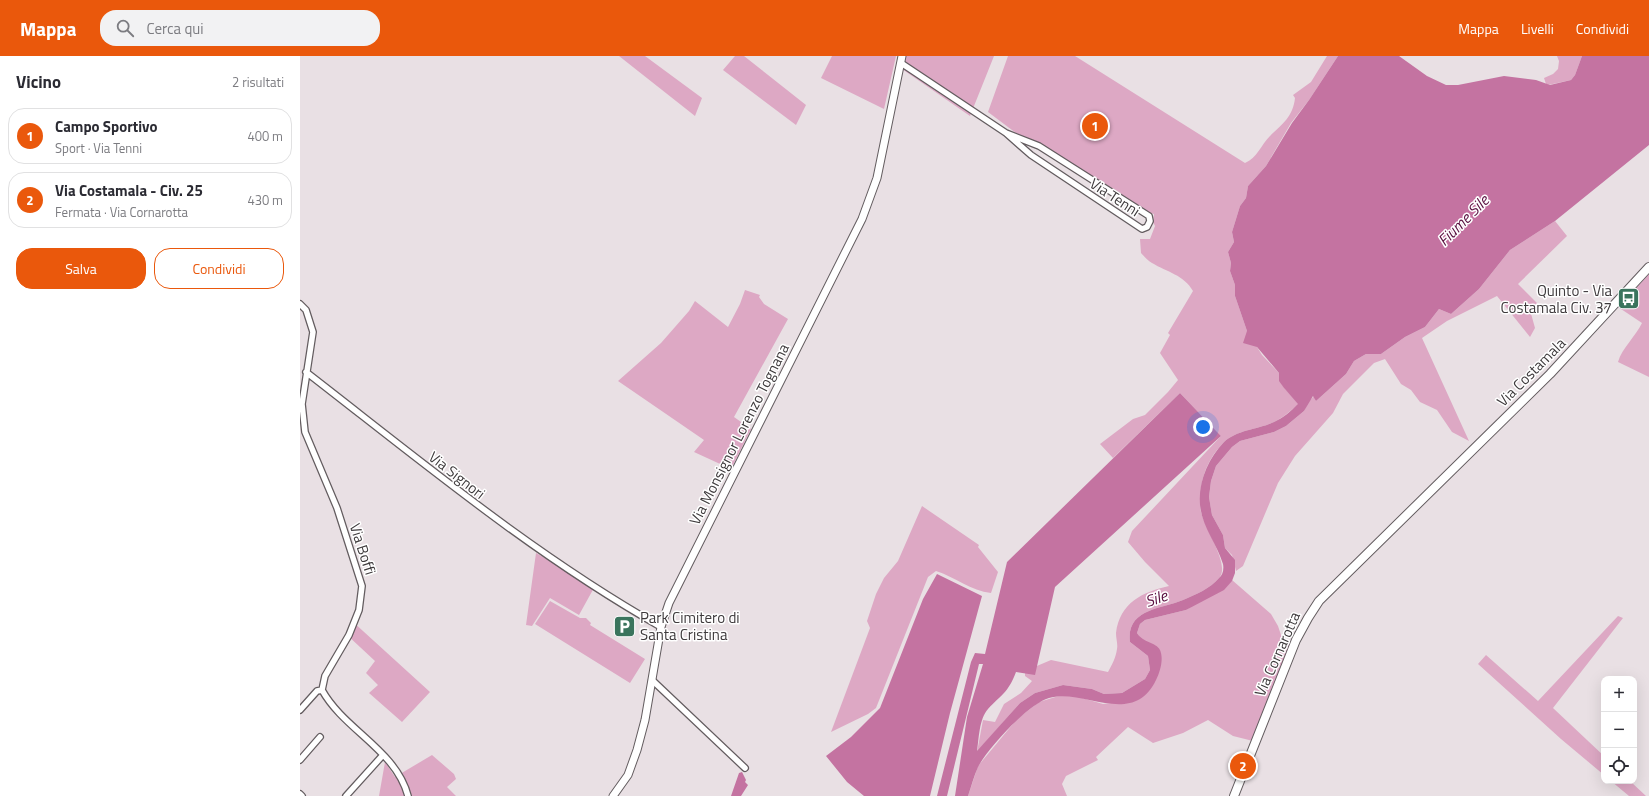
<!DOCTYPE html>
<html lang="it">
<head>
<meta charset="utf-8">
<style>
	:root { --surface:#fff; --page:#f2f2f3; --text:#2b2b33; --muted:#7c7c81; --line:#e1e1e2; --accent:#ea580c }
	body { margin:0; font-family:"Titillium Web",sans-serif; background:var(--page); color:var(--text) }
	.controls { position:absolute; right:12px; bottom:12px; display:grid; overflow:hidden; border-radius:8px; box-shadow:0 4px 16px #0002 }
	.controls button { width:36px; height:36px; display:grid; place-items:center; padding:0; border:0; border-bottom:1px solid var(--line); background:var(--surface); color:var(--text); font:20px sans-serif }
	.you { position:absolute; left:903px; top:371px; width:14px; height:14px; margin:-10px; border:3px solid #fff; border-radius:50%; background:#1a73e8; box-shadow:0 0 0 6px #1a73e833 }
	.badge { display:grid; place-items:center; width:26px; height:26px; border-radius:50%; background:var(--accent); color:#fff; font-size:13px; font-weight:700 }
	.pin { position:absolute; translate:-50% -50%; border:2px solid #fff; box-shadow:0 1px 4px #0006 }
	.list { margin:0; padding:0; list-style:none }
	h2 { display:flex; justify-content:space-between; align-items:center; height:52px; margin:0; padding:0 16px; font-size:17px }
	h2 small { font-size:13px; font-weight:400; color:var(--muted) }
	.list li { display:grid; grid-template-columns:26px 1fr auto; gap:12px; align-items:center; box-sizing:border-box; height:56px; margin:0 8px 8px; padding:0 8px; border:1px solid var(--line); border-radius:16px }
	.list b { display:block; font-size:15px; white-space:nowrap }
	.list p { margin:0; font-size:13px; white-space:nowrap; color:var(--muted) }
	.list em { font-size:13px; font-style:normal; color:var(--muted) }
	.actions { display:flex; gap:8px; padding:12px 16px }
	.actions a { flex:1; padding:9px 0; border:1px solid var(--accent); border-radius:16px; text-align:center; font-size:14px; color:var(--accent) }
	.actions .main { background:var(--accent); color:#fff }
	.icon { flex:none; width:22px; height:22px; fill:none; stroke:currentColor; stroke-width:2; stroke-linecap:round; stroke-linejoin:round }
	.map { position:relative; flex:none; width:1349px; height:740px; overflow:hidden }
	header { display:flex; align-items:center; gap:24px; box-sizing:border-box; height:56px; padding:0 20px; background:var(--accent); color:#fff }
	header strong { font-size:19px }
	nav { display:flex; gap:22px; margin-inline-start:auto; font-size:14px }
	.search { width:280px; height:36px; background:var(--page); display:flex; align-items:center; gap:10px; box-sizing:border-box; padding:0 14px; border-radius:16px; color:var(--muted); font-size:15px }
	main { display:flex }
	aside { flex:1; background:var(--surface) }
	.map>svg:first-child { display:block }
</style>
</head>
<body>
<header>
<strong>Mappa</strong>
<div class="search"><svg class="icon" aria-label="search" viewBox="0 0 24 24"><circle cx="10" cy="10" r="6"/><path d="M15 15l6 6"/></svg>Cerca qui</div>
<nav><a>Mappa</a><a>Livelli</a><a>Condividi</a></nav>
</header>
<main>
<aside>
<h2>Vicino<small>2 risultati</small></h2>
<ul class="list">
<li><span class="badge">1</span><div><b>Campo Sportivo</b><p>Sport · Via Tenni</p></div><em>400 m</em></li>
<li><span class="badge">2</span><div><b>Via Costamala - Civ. 25</b><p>Fermata · Via Cornarotta</p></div><em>430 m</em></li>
</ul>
<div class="actions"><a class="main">Salva</a><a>Condividi</a></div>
</aside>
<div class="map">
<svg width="1349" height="740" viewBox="0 0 1349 740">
	<rect width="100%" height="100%" fill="#e9e0e4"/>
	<path fill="#dda8c4" d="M319,0H345L402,42L395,60Z
		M435,0H444L506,49L496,69L423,14Z
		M532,0H596L584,53L521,22Z
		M604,0H694L670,60L602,13Z
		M708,0H775L945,107C957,102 961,89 970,80C982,68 993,61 995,42L993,39L1011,26L1027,0H1038L1009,44L991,67L966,110L948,130L946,142L940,150L932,176L934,186L928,196L931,207L930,215L935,229V240L947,275L962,299L979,317C979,331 990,337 999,348C991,354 983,362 974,366C959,373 936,374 924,386C907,403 899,425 900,449C900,468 932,508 919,522C911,532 895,539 883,544C861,553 826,553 830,586L848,600L850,614L845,623L822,637L804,638L792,633L763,629L735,637L720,647L677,696L683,664L695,666L704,648L721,637L732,625L725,620V615L751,604L808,616C812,609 816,601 817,593C818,588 816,583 816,577C820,547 842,536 869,530L845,506L828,486L832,475L921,380L880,337L813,402L800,388L833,363L845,359L868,336L878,324L860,297L870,279L868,277L893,235C884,219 867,216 852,207C848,205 844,200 841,197L840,183H850L855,170L853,166L854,158L846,156L724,83L688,56Z
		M1257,0H1282L1275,19L1271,24L1248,29L1246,28L1244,22L1253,18L1258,13L1259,5Z
		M1255,165L1267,180L1218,228L1237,247L1230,254L1235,272L1230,281L1197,240L1147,265L1122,282L1169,385L1152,376L1137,354L1120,346L1111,334L1101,328L1085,303L1074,307L1043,338L1033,357L995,400L978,427L943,510L936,515L932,499L925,492L923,479L912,459L909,441L911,425L916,410L932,391L940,385L974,376L986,370L1004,355L1008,346L1014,340L1016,345L1046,318L1054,305L1066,298H1081L1105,281L1125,271L1139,253L1151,258L1179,233L1210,194Z
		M1349,218V321L1318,306C1322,292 1336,280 1342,267L1318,251Z
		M445,234L460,239L459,241L464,248L488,263L434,361L451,373L431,413L394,396L404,384L318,325L361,287L389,255L395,245L428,271L440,248Z
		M622,450L679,489L678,491L698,516L691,537C671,535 655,521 636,515L628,521L576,652L568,658L531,676L570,572L567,565L576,538L584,522L598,505Z
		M236,497L295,530L279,559L250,542L232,570L226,569Z
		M932,524L971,558L978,570L981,579L991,588L953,685L933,680L908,664L883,677L853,687L828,671L796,701L798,704L766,720L762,728L767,740H668L678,710L717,663L739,646L762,639H772L803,648L838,644L861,598L859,593L841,583L837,577L840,568L845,564L886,554Z
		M250,545L280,562H286L291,567L290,569L345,603L330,627L235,568Z
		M1318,560L1323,562L1253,652L1304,700V719L1261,683L1178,608L1186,599L1238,645Z
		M52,565L130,636L102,666L69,637L78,629L66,617L75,605L46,578Z
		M132,699L154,718L156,723L147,731L156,740H79L85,706L95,721Z
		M1311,725H1330L1346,740H1329Z"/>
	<path fill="#c473a1" d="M1038,0H1099L1127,20L1146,29H1158L1204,20L1236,24L1250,29L1271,24L1275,19L1282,0H1349V89L1255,165L1210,194L1179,233L1151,258L1139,253L1125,271L1105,281L1081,298H1066L1054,305L1046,318L1016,345L1013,340L1004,355L986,370L974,376L940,385L932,391L916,410L911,425L909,441L912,459L923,479L925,492L935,504V517L932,525L924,534L886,554L845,564L840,568L837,577C843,587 856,586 860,594C864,603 860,616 856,624C833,672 784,632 749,642C728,648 688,692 678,711C674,720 671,731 668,740H655L667,661L683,608H679L647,740H637L671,606L675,597L685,598L707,506L880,337L921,380L755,531L735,619L716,616C708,637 702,638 688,653C679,663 679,683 677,695L720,647L735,637L763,629L792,633L804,638L822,637L845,623L850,614L848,600L830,586C826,553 861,553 883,544C895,539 911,532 919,522C923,519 924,513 923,508C917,488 902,471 900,449C898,426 908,403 924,386C936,374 959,373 974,366C983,362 991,355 998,348L984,332L979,325V317L957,291L943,287L947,275L935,240V229L930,215L931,207L928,196L934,186L932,176L940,150L946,142L948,130L966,110L992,67L1009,44Z
		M637,518L682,540L650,657L630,740H564L547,726L526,700L551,681L580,652L623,543Z
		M442,716L446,724L445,726L448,729L441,740H431L439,717Z"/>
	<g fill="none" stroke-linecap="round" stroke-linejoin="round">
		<defs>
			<path id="minor" d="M601,7L706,77L731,99L842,173L847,171L850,165L849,160L739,90L706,77
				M0,248L6,254L13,276L2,348L5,376L37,452L62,530L59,554L49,579L25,620L22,634C44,674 96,694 108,740
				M6,316C121,405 234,499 361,571
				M352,624L445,712
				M0,654L17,635L22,634
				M0,704L20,681
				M0,738L2,740
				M46,740L83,699"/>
			<path id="tertiary" d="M313,740L328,719L337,694L345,664L361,571L369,547L562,163L577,122L602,0"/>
			<path id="secondary" d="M934,740L996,584L1008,562L1019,545L1250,318L1349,211"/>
		</defs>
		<use href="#minor" stroke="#635c5f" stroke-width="8"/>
		<use href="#tertiary" stroke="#635c5f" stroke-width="9"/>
		<use href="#secondary" stroke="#635c5f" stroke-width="10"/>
		<use href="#minor" stroke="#fff" stroke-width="5.5"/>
		<use href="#tertiary" stroke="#fff" stroke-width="7"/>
		<use href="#secondary" stroke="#fff" stroke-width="8"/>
	</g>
	<defs>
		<symbol id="bus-square" viewBox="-11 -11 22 22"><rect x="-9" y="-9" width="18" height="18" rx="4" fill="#3a745d" stroke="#fff"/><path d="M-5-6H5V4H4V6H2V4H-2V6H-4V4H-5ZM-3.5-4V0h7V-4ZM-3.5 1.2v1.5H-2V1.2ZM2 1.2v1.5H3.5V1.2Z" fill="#fff"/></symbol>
		<symbol id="parking-square" viewBox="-11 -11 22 22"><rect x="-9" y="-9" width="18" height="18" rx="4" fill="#3a745d" stroke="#fff"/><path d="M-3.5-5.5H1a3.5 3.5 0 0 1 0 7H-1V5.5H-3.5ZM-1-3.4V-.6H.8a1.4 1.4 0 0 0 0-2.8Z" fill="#fff"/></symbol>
	</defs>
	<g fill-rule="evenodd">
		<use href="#bus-square" x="1316" y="230" width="25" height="25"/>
		<use href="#parking-square" x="312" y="558" width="25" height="25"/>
	</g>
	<g text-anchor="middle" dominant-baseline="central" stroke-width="3" stroke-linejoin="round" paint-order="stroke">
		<g font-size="15" fill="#3e3a3c" stroke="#fff">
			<text transform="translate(815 141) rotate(33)">Via Tenni</text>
			<text transform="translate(1231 316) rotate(-45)">Via Costamala</text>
			<text transform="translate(439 378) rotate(-63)">Via Monsignor Lorenzo Tognana</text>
			<text transform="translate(157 419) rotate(38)">Via Signori</text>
			<text transform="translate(63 493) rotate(72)">Via Boffi</text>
			<text transform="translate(977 598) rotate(-66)">Via Cornarotta</text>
		</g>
		<g font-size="15" fill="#3e3a3c" stroke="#fff" text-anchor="end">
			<text x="1312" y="234">Quinto - Via<tspan x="1312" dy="17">Costamala Civ. 37</tspan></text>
			<text x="340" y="561" text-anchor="start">Park Cimitero di<tspan x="340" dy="17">Santa Cristina</tspan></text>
		</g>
		<g font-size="16" font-style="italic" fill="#5a1040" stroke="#fff">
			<text transform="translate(1163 164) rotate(-45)">Fiume Sile</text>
			<text transform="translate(856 542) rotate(-19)">Sile</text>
		</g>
	</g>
</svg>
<div class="controls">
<button>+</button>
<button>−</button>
<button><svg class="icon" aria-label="locate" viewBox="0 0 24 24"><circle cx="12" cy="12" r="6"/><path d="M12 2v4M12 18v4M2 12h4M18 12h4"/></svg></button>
</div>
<div class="you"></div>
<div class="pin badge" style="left:795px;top:70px">1</div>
<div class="pin badge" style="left:943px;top:710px">2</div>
</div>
</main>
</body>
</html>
